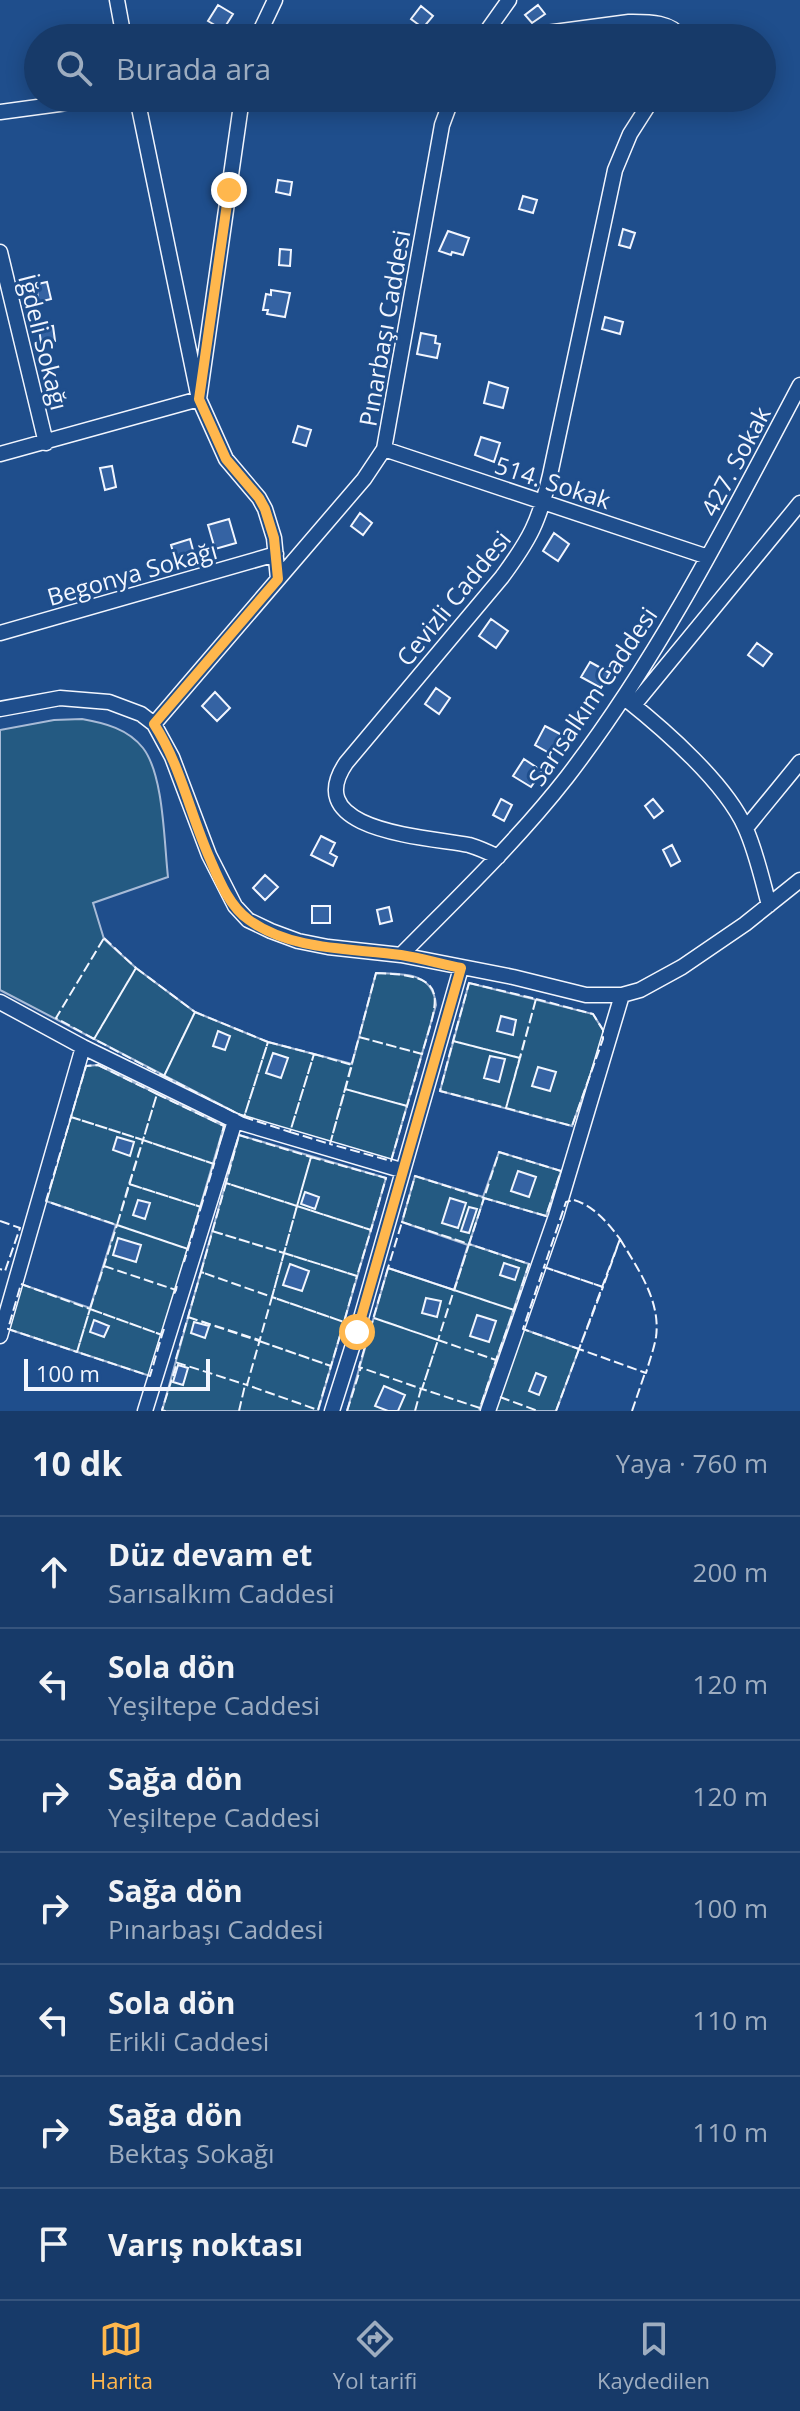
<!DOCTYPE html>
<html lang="tr">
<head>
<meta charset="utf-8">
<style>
	:root { --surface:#173a69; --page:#20416f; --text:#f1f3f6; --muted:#9eadc0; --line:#36547d; --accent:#ffb74d }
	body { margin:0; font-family:"Open Sans",sans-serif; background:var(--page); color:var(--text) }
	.scale { position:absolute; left:24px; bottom:20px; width:186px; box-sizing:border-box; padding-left:8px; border:4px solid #f2f6ff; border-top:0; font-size:22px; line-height:28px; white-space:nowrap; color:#f2f6ff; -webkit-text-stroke:6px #1f4e8c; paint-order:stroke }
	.stop { position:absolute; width:24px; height:24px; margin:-18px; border:6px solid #ffb74d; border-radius:50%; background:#fff }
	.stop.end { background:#ffb74d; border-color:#fff; box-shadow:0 2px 8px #0008 }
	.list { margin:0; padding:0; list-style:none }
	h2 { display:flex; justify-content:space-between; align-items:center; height:104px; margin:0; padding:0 32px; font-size:34px }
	h2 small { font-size:26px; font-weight:400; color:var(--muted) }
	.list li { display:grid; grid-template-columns:52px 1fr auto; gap:24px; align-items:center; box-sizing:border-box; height:112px; padding:0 32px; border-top:2px solid var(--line) }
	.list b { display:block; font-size:30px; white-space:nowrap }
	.list p { margin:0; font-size:26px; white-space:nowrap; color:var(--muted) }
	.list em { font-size:26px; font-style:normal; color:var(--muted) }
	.icon { flex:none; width:44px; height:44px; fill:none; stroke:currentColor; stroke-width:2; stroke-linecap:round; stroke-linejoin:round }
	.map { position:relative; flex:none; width:800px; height:1411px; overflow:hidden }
	.search { position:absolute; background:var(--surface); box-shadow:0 4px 20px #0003; left:24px; right:24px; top:24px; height:88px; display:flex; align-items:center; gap:20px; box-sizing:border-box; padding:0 28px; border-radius:44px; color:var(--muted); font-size:30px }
	.sheet { height:888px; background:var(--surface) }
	nav { display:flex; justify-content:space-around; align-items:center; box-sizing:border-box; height:112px; border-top:2px solid var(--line); background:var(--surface); font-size:22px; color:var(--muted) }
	nav a { display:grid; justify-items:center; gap:4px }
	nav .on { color:var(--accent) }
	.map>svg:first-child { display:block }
</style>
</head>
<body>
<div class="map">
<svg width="800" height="1411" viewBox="0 0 800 1411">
	<rect width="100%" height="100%" fill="#1f4e8c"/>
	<path fill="#245a82" stroke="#a8bbd7" stroke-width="2" d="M82,719C105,723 128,729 143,748C164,775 164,843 168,877L93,903L104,939L136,968L195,1012L268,1042L352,1064L376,973C402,974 433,971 436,1005L391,1161L244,1117L0,990V730L54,720Z
		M469,983L593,1014L603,1030V1039L572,1126L440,1091Z
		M98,1065L224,1126L150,1376L8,1329L21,1284L90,1308L116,1225L46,1201L86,1066Z
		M239,1135L386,1178L318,1411H162Z
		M499,1152L561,1171L546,1216L484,1198L469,1244L529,1264L479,1411H347L388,1268L454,1290L468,1245L402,1222L415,1176L483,1197Z
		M523,1329L579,1349L556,1411H495Z"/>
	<path fill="#3563a3" stroke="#f2f6ff" stroke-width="2" d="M218,5L233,14L223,30L208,21Z
		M538,5L545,14L532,23L525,15Z
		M421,6L433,16L423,28L411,19Z
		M278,180L292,182L290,195L276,192Z
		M523,196L537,200L533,213L519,209Z
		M623,229L635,233L630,248L619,245Z
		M448,231L469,238L463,255L452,252L451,255L439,251Z
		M280,249L291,250L290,266L279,265Z
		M47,282L51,299L39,302L37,292L30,294L28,286Z
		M271,290L290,293L285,317L267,314L268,310H263L266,294L271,295Z
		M605,317L623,322L620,334L602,329Z
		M53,326L55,341L41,343L39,328Z
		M421,333L436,336L435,343L440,344L437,358L417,354Z
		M489,382L508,388L503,408L484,403Z
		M298,426L311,430L306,446L293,442Z
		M481,437L500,443L494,462L475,455Z
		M112,466L116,487L105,490L100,468Z
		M360,513L372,523L363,535L351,526Z
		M229,519L236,543L215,549L208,525Z
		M554,533L569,544L558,561L543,551Z
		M190,539L194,554L175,559L171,545Z
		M491,619L508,631L496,648L479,636Z
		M757,643L772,654L763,666L748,655Z
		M590,662L610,673L601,688L581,677Z
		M436,688L450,698L439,714L425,704Z
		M215,692L230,708L217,721L202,706Z
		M545,726L562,735L551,754L535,745Z
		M524,759L542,771L531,787L513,776Z
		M501,799L512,805L504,821L493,815Z
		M653,799L663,811L654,818L645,806Z
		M321,836L335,843L330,853L337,857L333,866L311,855Z
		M672,845L680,861L671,866L663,850Z
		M265,875L278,887L265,900L253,888Z
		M312,906H330V923H312Z
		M389,907L392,921L380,924L377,910Z
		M501,1016L516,1020L513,1035L497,1031Z
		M218,1031L230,1036L225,1050L213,1046Z
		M273,1053L288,1058L281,1078L266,1073Z
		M490,1056L505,1059L499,1082L484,1078Z
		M538,1067L556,1072L550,1091L532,1086Z
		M117,1137L134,1142L130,1156L113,1150Z
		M518,1171L536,1177L529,1197L511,1191Z
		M305,1192L319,1197L315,1209L301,1204Z
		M450,1198L466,1203L458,1228L442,1223Z
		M138,1200L150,1203L145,1219L133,1215Z
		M469,1207L477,1209L469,1233L461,1231Z
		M118,1238L141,1245L136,1262L113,1255Z
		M504,1263L519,1268L515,1280L500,1275Z
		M290,1264L309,1271L302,1291L283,1285Z
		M426,1298L441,1301L437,1317L422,1313Z
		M477,1315L496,1321L489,1342L470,1336Z
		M94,1320L109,1326L104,1337L90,1332Z
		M194,1322L209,1326L205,1338L191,1333Z
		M178,1365L188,1368L183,1385L173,1382Z
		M536,1373L546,1377L539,1395L529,1391Z
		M384,1386L405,1395L398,1411H388L375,1406Z"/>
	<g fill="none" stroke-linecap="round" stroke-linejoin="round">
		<defs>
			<path id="minor" d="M117,0L124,38
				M485,33L524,36L629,22C647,22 671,21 682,38
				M257,38L275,0
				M482,38L509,0
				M137,98L199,399L226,459L259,498L265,509L274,538L278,579
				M0,112L104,98
				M0,252L46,443
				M384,449L708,557
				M0,454L199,399L242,98
				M0,633L276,554
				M627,700C666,731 725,783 745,827C756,851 762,879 769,905
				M634,705L800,503
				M0,709L60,698L109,702L141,714L154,724L172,757L209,855L235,906L248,920L271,931L298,941L328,947L401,955L513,977L586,995H622L640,990L682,967L745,924L800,880
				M154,724L364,479L384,449L442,125L452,98
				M746,828L800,762
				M498,857C488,852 479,848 469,845C429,837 299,832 346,763L502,577C530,539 539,522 550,475L615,170L630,134L653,98
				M401,955C458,897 517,841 567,777C660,656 729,519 800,385
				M0,1002L83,1047L235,1121L401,1170
				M0,1336L83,1047
				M145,1411L235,1121
				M332,1411L357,1332L461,968
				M488,1411L556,1216L622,995"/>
		</defs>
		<use href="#minor" stroke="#f2f6ff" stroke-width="17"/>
		<use href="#minor" stroke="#1f4e8c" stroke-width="14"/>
		<path stroke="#f2f6ff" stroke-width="2" stroke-dasharray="10 4" stroke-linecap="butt" d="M104,938L136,968L94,1039L56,1018Z
			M136,968L195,1012L164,1076L94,1039Z
			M376,973C451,975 439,995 422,1054L359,1037Z
			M469,983L536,999L520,1058L453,1041Z
			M536,999L593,1014L603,1030V1039L572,1126L506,1108Z
			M195,1012L268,1042L244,1117L164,1076Z
			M359,1037L422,1054L407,1106L345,1089Z
			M453,1041L520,1058L506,1108L440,1091Z
			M268,1042L314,1054L290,1132L244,1117Z
			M314,1054L352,1065L330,1144L290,1132Z
			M98,1065L157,1094L143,1140L71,1117L86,1066Z
			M345,1089L407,1106L391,1161L330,1144Z
			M157,1094L224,1126L214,1164L143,1140Z
			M71,1117L143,1140L117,1225L46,1201Z
			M239,1135L311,1157L297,1206L226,1183Z
			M143,1140L214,1164L201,1207L129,1184Z
			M499,1152L561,1171L546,1216L484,1198Z
			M311,1157L386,1178L371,1230L297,1206Z
			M415,1176L484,1198L469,1244L402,1222Z
			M129,1184L201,1207L188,1249L117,1225Z
			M574,1200C594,1206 608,1223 620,1239L603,1287L544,1267L566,1202Z
			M297,1206L371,1230L357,1276L284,1253Z
			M0,1221L20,1228L5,1271L0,1269
			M402,1222L469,1244L454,1290L388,1268Z
			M212,1231L284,1253L272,1297L201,1272L226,1183L297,1206L284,1253L212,1231
			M620,1239C638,1269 661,1301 656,1337C654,1349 649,1362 646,1373L579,1349Z
			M284,1253L357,1276L344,1322L272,1297Z
			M104,1266L176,1290L174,1294
			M104,1266L176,1290L177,1285
			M544,1267L603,1287L579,1349L523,1329Z
			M204,1273L201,1272L175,1362L247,1385
			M21,1284L90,1309L77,1352L8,1329Z
			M454,1291L469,1244L529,1264L514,1310L454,1290
			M90,1309L162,1335L150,1376L77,1352Z
			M188,1317L259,1340
			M188,1317L259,1341V1343
			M374,1318L438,1340L422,1389L359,1367L388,1268L454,1290L438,1340L374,1318
			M164,1329L162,1335L90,1309L117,1225L188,1249L184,1262
			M438,1340L496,1360L514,1310L454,1290
			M438,1340L496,1360L480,1408L422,1389Z
			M259,1341L331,1366L318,1410L247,1385L272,1297L344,1322L331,1366L259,1341
			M500,1397L538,1411
			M162,1411H165L162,1410L177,1363
			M239,1411L245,1385
			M347,1411L361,1367
			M415,1411L421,1389
			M556,1411L579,1349L577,1348
			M632,1411L645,1373"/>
	</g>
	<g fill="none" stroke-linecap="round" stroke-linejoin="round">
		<path stroke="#ffb74d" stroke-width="10" d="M229,190L199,399L226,459L259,498L265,509L274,538L278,579L154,724C181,766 190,814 210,859C219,880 229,906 249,920C292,951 351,948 401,955C421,958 441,964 461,968L357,1332"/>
	</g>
	<g text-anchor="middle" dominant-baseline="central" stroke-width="6" stroke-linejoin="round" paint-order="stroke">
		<g font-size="24" fill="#f2f6ff" stroke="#1f4e8c">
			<text transform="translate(384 328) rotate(-80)">Pınarbaşı Caddesi</text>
			<text transform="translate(44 342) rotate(76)">İğdeli Sokağı</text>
			<text transform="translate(735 461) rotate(-62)">427. Sokak</text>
			<text transform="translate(553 482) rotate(18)">514. Sokak</text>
			<text transform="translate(132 573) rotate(-16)">Begonya Sokağı</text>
			<text transform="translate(453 598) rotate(-51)">Cevizli Caddesi</text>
			<text transform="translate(592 696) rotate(-56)">Sarısalkım Caddesi</text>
		</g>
	</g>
</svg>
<div class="scale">100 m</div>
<div class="stop" style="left:357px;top:1332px"></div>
<div class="stop end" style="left:229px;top:190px"></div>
<div class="search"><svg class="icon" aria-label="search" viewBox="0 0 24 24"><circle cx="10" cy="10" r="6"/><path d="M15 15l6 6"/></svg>Burada ara</div>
</div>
<section class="sheet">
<h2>10 dk<small>Yaya · 760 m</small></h2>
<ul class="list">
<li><svg class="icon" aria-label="ahead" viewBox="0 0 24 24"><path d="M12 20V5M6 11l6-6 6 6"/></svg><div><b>Düz devam et</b><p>Sarısalkım Caddesi</p></div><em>200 m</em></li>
<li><svg class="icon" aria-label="left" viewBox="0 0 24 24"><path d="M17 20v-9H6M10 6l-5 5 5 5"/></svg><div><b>Sola dön</b><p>Yeşiltepe Caddesi</p></div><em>120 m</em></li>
<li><svg class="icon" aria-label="right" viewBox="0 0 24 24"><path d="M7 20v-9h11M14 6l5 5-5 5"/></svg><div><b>Sağa dön</b><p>Yeşiltepe Caddesi</p></div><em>120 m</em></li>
<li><svg class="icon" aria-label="right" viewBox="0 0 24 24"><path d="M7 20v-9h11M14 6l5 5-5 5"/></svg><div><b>Sağa dön</b><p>Pınarbaşı Caddesi</p></div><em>100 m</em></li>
<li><svg class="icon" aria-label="left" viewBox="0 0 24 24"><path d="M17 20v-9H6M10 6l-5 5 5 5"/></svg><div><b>Sola dön</b><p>Erikli Caddesi</p></div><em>110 m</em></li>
<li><svg class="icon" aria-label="right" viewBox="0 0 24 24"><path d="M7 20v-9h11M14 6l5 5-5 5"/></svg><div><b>Sağa dön</b><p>Bektaş Sokağı</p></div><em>110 m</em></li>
<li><svg class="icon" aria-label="arrive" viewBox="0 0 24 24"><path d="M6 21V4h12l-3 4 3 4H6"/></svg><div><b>Varış noktası</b></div></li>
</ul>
</section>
<nav>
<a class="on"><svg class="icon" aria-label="map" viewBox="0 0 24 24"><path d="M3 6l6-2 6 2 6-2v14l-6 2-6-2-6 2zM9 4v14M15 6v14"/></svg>Harita</a>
<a><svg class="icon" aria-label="directions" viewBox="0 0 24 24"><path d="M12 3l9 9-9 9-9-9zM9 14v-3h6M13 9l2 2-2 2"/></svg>Yol tarifi</a>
<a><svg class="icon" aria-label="saved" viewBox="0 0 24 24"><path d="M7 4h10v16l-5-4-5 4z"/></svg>Kaydedilen</a>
</nav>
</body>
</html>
